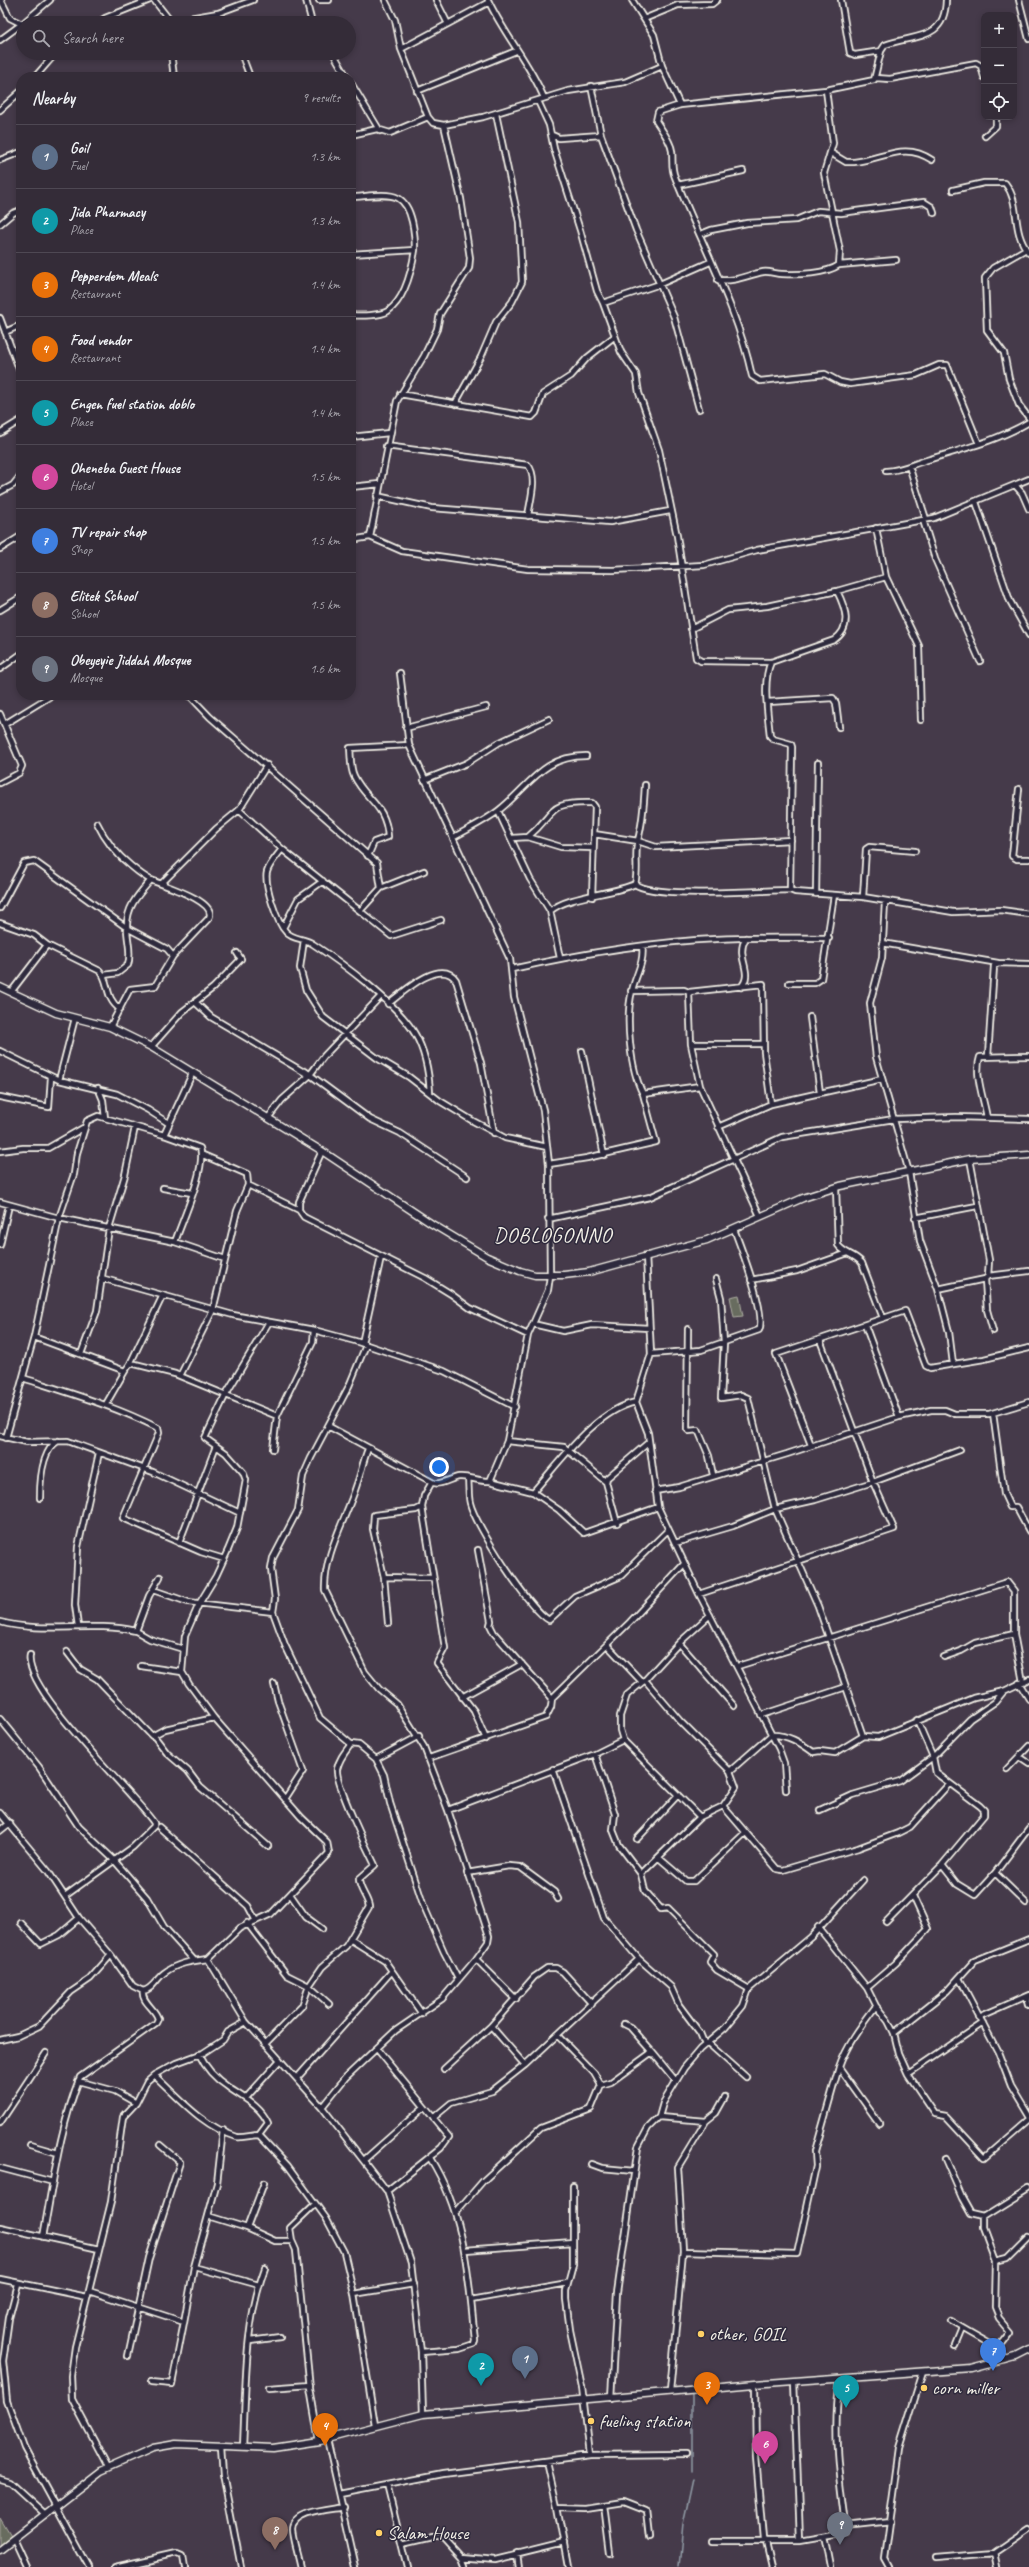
<!DOCTYPE html>
<html lang="en">
<head>
<meta charset="utf-8">
<style>
	:root { --surface:#342c38; --page:#3f3843; --text:#f1f3f6; --muted:#a9a7ae; --line:#4e4853; --accent:#bca0f2 }
	body { margin:0; font-family:Caveat,sans-serif; background:var(--page); color:var(--text) }
	.controls { position:absolute; right:12px; top:12px; display:grid; overflow:hidden; border-radius:8px; box-shadow:0 2px 6px #0003 }
	.controls button { width:36px; height:36px; display:grid; place-items:center; padding:0; border:0; border-bottom:1px solid var(--line); background:var(--surface); color:var(--text); font:20px sans-serif }
	.you { position:absolute; left:439px; top:1467px; width:14px; height:14px; margin:-10px; border:3px solid #fff; border-radius:50%; background:#1a73e8; box-shadow:0 0 0 6px #1a73e833 }
	.badge { display:grid; place-items:center; width:26px; height:26px; border-radius:50%; background:var(--accent); color:#fff; font-size:13px; font-weight:700 }
	.pin { position:absolute; translate:-50% -33px; filter:drop-shadow(0 1px 2px #0008) }
	.pin::after { content:''; position:absolute; top:21px; width:14px; height:12px; background:inherit; clip-path:polygon(0 0,100% 0,50% 100%) }
	.list { margin:0; padding:0; list-style:none }
	h2 { display:flex; justify-content:space-between; align-items:center; height:52px; margin:0; padding:0 16px; font-size:17px }
	h2 small { font-size:13px; font-weight:400; color:var(--muted) }
	.list li { display:grid; grid-template-columns:26px 1fr auto; gap:12px; align-items:center; box-sizing:border-box; height:64px; padding:0 16px; border-top:1px solid var(--line) }
	.list b { display:block; font-size:15px; white-space:nowrap }
	.list p { margin:0; font-size:13px; white-space:nowrap; color:var(--muted) }
	.list em { font-size:13px; font-style:normal; color:var(--muted) }
	.icon { flex:none; width:22px; height:22px; fill:none; stroke:currentColor; stroke-width:2; stroke-linecap:round; stroke-linejoin:round }
	.map { position:relative; flex:none; width:1029px; height:2567px; overflow:hidden }
	.search { position:absolute; background:var(--surface); box-shadow:0 2px 6px #0003; left:16px; top:16px; width:340px; height:44px; display:flex; align-items:center; gap:10px; box-sizing:border-box; padding:0 14px; border-radius:22px; color:var(--muted); font-size:15px }
	.panel { position:absolute; background:var(--surface); box-shadow:0 2px 6px #0003; left:16px; top:72px; width:340px; height:628px; border-radius:16px }
	.map>svg:first-child { display:block }
</style>
</head>
<body>
<div class="map">
<svg width="1029" height="2567" viewBox="0 0 1029 2567">
	<rect width="100%" height="100%" fill="#453a4a"/>
	<filter id="ink" filterUnits="userSpaceOnUse"><feTurbulence type="fractalNoise" baseFrequency=".025" numOctaves="2"/><feDisplacementMap in="SourceGraphic" scale="8" xChannelSelector="R" yChannelSelector="G"/><feConvolveMatrix kernelMatrix="1 2 1 2 8 2 1 2 1" color-interpolation-filters="sRGB"/></filter>
	<g filter="url(#ink)">
		<path fill="#686c5e" stroke="#aeaea3" d="M739,1295L743,1316L734,1317L730,1297Z
			M0,2518L12,2538L0,2546Z"/>
		<g fill="none" stroke-linecap="round" stroke-linejoin="round">
			<path stroke="#919ca6" stroke-width="1.5" d="M692,2394V2470
				M679,2567L683,2524L693,2478"/>
			<defs>
				<path id="street" d="M1,0L10,18L22,24
					M154,0L172,23
					M306,0L312,23
					M319,0H329
					M385,0L395,20L401,49L428,117
					M436,0L448,24
					M488,0C504,35 530,63 544,98
					M632,0L654,35L662,66L680,105
					M841,0L850,53L855,55L881,51
					M946,0C945,42 914,34 885,45L881,51L874,80L826,90L680,105L658,112L656,121C661,129 671,141 672,151C673,161 671,168 675,177C701,244 737,306 752,376L760,381L825,374L840,382L850,384L916,375L939,365H947L979,444
					M1019,0L1029,39
					M218,13L223,23
					M644,19L678,5L712,4L717,0
					M172,21L218,13L253,0
					M23,23L50,0
					M98,23L105,18L150,0
					M0,40L23,23
					M401,49L489,2
					M171,53L174,77
					M241,53L250,77
					M333,53L347,77
					M242,55L250,53
					M35,77L56,53
					M876,78L890,79L976,63L981,66L984,77
					M351,83L380,131
					M591,86L601,135L636,230L674,317L699,409
					M417,91L516,51
					M538,101L549,125L554,149L580,230L597,291L603,303
					M0,110L21,91
					M351,135L377,129L390,133L428,117L433,123L444,125L483,117L568,91L625,82L662,66
					M552,135L559,138L601,135
					M985,136L996,126V117
					M831,153L846,162H854C884,159 904,141 932,160
					M0,160L21,152
					M678,185L743,171
					M953,190L984,183H1005C1022,205 1010,230 1029,253
					M351,197C364,197 386,192 398,198C413,206 415,236 415,250L351,254
					M0,224L13,213L21,210
					M701,234L711,230L747,223L796,220L818,211L841,213L924,202L932,207L934,213
					M1026,249L993,268L985,278L987,330L1004,353L1009,379L1019,405L1029,418
					M710,262L660,284L603,303L621,352L636,374L639,393L659,450L677,536L696,658L701,661L771,662L834,640C852,628 846,609 837,591
					M839,265L896,260
					M718,280C736,282 747,275 763,272C770,271 775,274 782,274C798,275 826,274 839,265L840,251L824,173L833,143L826,90
					M351,315C360,316 380,316 388,311C405,299 412,269 415,250
					M0,318L21,374
					M5,332L21,325
					M400,394L532,417L536,413L543,394L571,376L587,358L615,336
					M455,404L481,357L496,322L512,302L522,282L519,222L496,114
					M0,433L21,420
					M351,437L389,433
					M386,446L528,465C538,477 530,501 528,516
					M909,466L926,519
					M886,471C900,471 913,464 927,460C962,449 997,441 1029,422
					M1015,485L1022,493L1029,509
					M351,487L380,484
					M0,492L13,485L21,475
					M377,496L432,508L610,522L670,511
					M976,502L1010,601L1029,635
					M923,520L935,559L980,661
					M876,528L886,577L919,646L921,720
					M370,537L402,551L528,569L613,570L704,565L757,550L934,518L1029,479
					M351,540L370,537L397,401L424,356L437,329L440,314L469,268L470,258L461,199L444,125
					M0,549L21,536
					M0,610L21,597
					M691,629L728,610L767,606L837,591L886,577
					M771,662C762,681 768,715 770,736L773,739L791,744L792,747L790,890
					M0,669L21,654
					M189,695L210,717L377,863L381,888L360,911L282,849L239,810
					M768,702L833,698L836,703L839,727
					M0,714L22,766L19,773L0,783
					M5,724L52,695
					M406,728L486,707
					M424,780L467,763L498,743L549,719
					M1019,789L1012,856L1017,859H1029
					M498,811L530,879L550,911
					M97,823C105,840 116,854 131,866C137,871 144,877 151,880C162,885 218,901 209,918L173,956L155,986L130,989L110,1027
					M594,834L638,841L656,847L791,840
					M454,837C468,829 485,821 498,811C530,786 542,756 586,756
					M528,837C558,812 545,802 592,803L595,807L592,897
					M512,838L528,837L561,847L593,848
					M282,849C277,856 269,864 267,872C264,884 277,923 286,932C293,940 305,938 313,944C342,963 398,1004 415,1034C425,1051 429,1073 430,1093
					M368,856L374,842L388,837C386,804 366,801 354,776C350,768 351,757 350,748L409,745
					M162,883L216,829L239,810L267,765
					M635,884C654,899 761,890 790,890L795,892L863,897L953,912L1001,910L1029,914
					M381,888L424,871
					M816,894L818,763
					M863,897L866,849L869,847L915,851
					M885,902L882,958L870,1003L876,1057L909,1172L920,1241L938,1289L949,1332L953,1364
					M0,908L24,863L34,861L127,928L167,949L173,956
					M360,911L391,936L441,920
					M0,923L34,935L47,945L100,971C110,981 104,998 120,1009
					M283,928L298,899L323,881
					M304,940L300,968L306,990L323,1017L377,1058L409,1077L440,1101L473,1121L505,1138L547,1147
					M882,943L998,963
					M642,946C645,962 635,976 632,991C625,1018 630,1069 643,1094L700,1086
					M560,958L550,911C569,895 611,895 635,884C639,869 634,854 638,840C643,822 644,804 645,785
					M512,969C579,954 648,942 716,939C754,937 791,938 829,938
					M104,975L118,973L128,965C132,952 127,941 127,928C126,907 138,895 151,880
					M789,983H815L821,979L834,895
					M741,987C755,972 734,957 746,938
					M763,987L764,1052L771,1104
					M631,991L684,990L689,992L691,1044L700,1086L760,1216
					M11,992L47,945
					M689,992L763,984
					M195,1002L211,1017L307,1074
					M388,1004C403,992 441,957 456,980L481,1063L494,1133
					M810,1017L820,1093
					M691,1044H763
					M151,1047L182,1012L213,988L241,959L237,953
					M0,1051L59,1080L117,1094L148,1110L168,1123
					M582,1051L604,1155
					M988,1056L994,966L998,963L1029,964
					M305,1071L370,1119L400,1133L467,1177
					M59,1080L75,1018
					M98,1088L103,1100L105,1118
					M0,1097L49,1107L51,1077
					M268,1118L282,1100L309,1076L324,1056L381,996
					M987,1118C984,1099 974,1075 980,1057L1029,1056
					M718,1127L771,1104L882,1079
					M164,1135L193,1072
					M0,1151L23,1148H48L83,1128
					M322,1151L299,1202V1210L304,1217L425,1278L451,1294L470,1308L528,1335
					M549,1164L587,1158L656,1142L643,1094
					M248,1185L299,1210
					M163,1188L192,1193
					M836,1188L838,1245C844,1254 855,1254 862,1263L883,1318
					M0,1202L59,1218L175,1242L225,1259
					M915,1218L977,1206
					M548,1219L650,1197L782,1137L894,1119L956,1117L1029,1119
					M0,1245L9,1205
					M646,1255L651,1354L636,1402L648,1433L658,1507L699,1594L779,1749L784,1763L786,1790
					M988,1276L1029,1271
					M101,1278L233,1315L314,1330L355,1341L444,1371L515,1407
					M716,1279L721,1298L724,1343L721,1398L741,1395L748,1398L775,1509L818,1606L863,1736
					M985,1279L987,1310L993,1331
					M751,1280L797,1271L848,1253
					M938,1289L985,1279L988,1276L989,1260L970,1159
					M533,1324L563,1331L592,1325L649,1328
					M865,1325L899,1417
					M688,1329L687,1429L689,1431L698,1430L709,1456L713,1475
					M34,1337L125,1371L130,1364H135L175,1374L277,1416
					M362,1343L381,1257
					M366,1345L349,1386L311,1458L303,1476L298,1510L273,1558L271,1569L275,1599L273,1612L285,1645L320,1718L351,1744L359,1745L376,1759L384,1775L390,1803L423,1904L444,1952L458,1979
					M81,1354L97,1311L109,1228L125,1175L135,1127
					M651,1354L701,1350L759,1330C767,1314 741,1248 734,1229
					M130,1364L163,1295
					M180,1376L213,1310L237,1211L248,1185L247,1174L203,1155
					M23,1378C69,1393 115,1406 158,1428L159,1433L123,1518L201,1552L224,1559
					M106,1404L125,1371
					M993,1413L1004,1494L1010,1507H1016L1029,1531
					M328,1426L432,1482
					M0,1436L27,1442L68,1441L153,1472L240,1513
					M6,1438L34,1337L59,1218L74,1174L77,1153L87,1121L98,1116L164,1135L200,1148C207,1167 182,1221 175,1242
					M507,1441L564,1447L606,1482
					M811,1445L776,1354L905,1311L926,1366L930,1368L984,1359L1029,1348
					M273,1449L277,1416L313,1342L314,1330
					M468,1478C469,1486 468,1495 470,1503C475,1525 530,1610 549,1620L575,1596L621,1576L667,1531
					M490,1481L533,1492L559,1510L584,1533L658,1507
					M655,1491L679,1487L787,1454L899,1417L931,1410H945L955,1414H989L1029,1402
					M533,1492C559,1463 596,1410 636,1402
					M40,1498C40,1480 42,1450 58,1441
					M422,1507L445,1648L437,1663L474,1711L486,1739
					M617,1523L606,1482L607,1478L649,1442
					M179,1543L216,1446
					M675,1543L733,1526L775,1509L815,1500L873,1482L960,1450
					M478,1550L491,1621L490,1625L494,1633L552,1698
					M160,1577L149,1596L136,1631L150,1639L183,1649
					M384,1577L432,1578
					M153,1590L188,1602L273,1612
					M699,1594L894,1529L873,1482L820,1340
					M0,1622C45,1634 91,1621 136,1631
					M388,1623L384,1577L373,1529L374,1515L416,1510L422,1507L424,1496L432,1482C438,1487 451,1478 459,1477C470,1476 479,1482 490,1481L507,1441L528,1335L548,1290L550,1276L549,1164L543,1110L514,997L510,959L409,745L400,673
					M78,1626L75,1605L78,1547L99,1453
					M679,1643L734,1706
					M607,1645L642,1682
					M67,1652L80,1669L97,1679L152,1736L165,1729L214,1718
					M30,1655C22,1689 133,1792 154,1823V1826L133,1847L65,1896
					M944,1657L961,1651L975,1643L1014,1634
					M141,1666L182,1672
					M738,1666L1007,1582L1014,1591V1634L1023,1682
					M1019,1683L1029,1699
					M274,1684L278,1701L303,1771L285,1799
					M462,1697L522,1664
					M761,1715L846,1687
					M0,1719L39,1767L79,1827L113,1859L147,1898L164,1927L193,1959
					M154,1736L167,1753L188,1771L200,1787L268,1846
					M595,1754L615,1814L613,1830L619,1845L641,1874L645,1891L661,1909L668,1908L714,1954L710,1962L717,1970L749,1989
					M1020,1757L1029,1763
					M429,1758L546,1717L551,1707L552,1698L630,1622L684,1564
					M376,1759L419,1736
					M553,1769L604,1918L639,1959L671,1987L679,2005L700,2033L705,2045
					M1007,1769L1029,1746
					M730,1771L771,1735C787,1734 801,1743 813,1752L820,1751L835,1753L863,1736L878,1737L974,1698L1004,1691L1029,1679
					M723,1806L777,1869L783,1870L858,1848L898,1833L910,1827L949,1784
					M448,1810L595,1754L623,1740
					M820,1810L853,1795L900,1781L933,1757L970,1719L995,1702L1004,1691
					M0,1813L48,1871L79,1918L111,1955L133,1986L143,1991C153,1989 156,1979 164,1973C177,1963 192,1961 208,1959L240,1928L271,1914L329,1853L327,1842L301,1817L214,1718L189,1684L182,1672L185,1636L199,1604L216,1576L228,1550L237,1528L246,1480L243,1472L226,1453L205,1438L226,1394L269,1322
					M700,1817L623,1740L620,1730V1716L627,1695L645,1680L679,1643L710,1615
					M159,1827L248,1906L256,1921
					M0,1831L10,1823
					M637,1839L678,1795
					M659,1858L686,1881H694L745,1833
					M942,1865L957,1884L975,1895L995,1873L1029,1828
					M467,1873L509,1866L520,1867L554,1892L558,1899
					M995,1873L1026,1903
					M641,1874L700,1817L723,1806L736,1787L730,1771L680,1721L645,1680
					M290,1894L306,1917L322,1929
					M886,1922L942,1865L984,1815V1810L980,1806L936,1773L933,1757L917,1720
					M21,1923L41,1944L59,1935L79,1918
					M247,1923L287,1975L309,1986L329,2004
					M818,1927L867,1988L876,2006L888,2021L894,2033L899,2054L908,2074L935,2114L946,2116L985,2158L1029,2120
					M350,1939L385,1961L422,2014
					M208,1959L246,2022L322,2107L387,2191L411,2263L421,2352L423,2414
					M476,1959L516,1999
					M959,1978L998,2052L1011,2086L1029,2116
					M867,1988L896,1963L928,1929L913,1896
					M1027,1996L1029,2004
					M979,2017L1029,1995
					M624,2024L630,2027L652,2052
					M491,2026L525,2065
					M894,2033L947,1991L974,1961L1029,1939
					M557,2035L594,2073L601,2085
					M0,2040L18,2036L39,2026L71,1992L90,1979L111,1955
					M708,2043L746,2077
					M265,2044L302,2006L309,1986L322,1967L346,1946L369,1907C368,1897 359,1890 359,1879L375,1865C367,1849 335,1783 337,1769C339,1759 345,1752 351,1744
					M377,2049L449,2137L441,2148L387,2191
					M839,2067L879,2123
					M444,2069L491,2026L534,1977L547,1968H556L563,1972L592,2004
					M908,2074L983,2023
					M154,2075C180,2099 202,2126 237,2137C243,2138 252,2135 259,2135L268,2123C260,2105 243,2098 228,2087C216,2079 205,2067 199,2054
					M297,2078L392,1971
					M78,2081L115,2091L136,2103L123,2117L111,2202L75,2347L71,2376L72,2399L108,2467
					M601,2085L611,2082L652,2052L675,2080
					M246,2098L280,2060
					M136,2103L147,2081L154,2075L176,2063L203,2053L223,2040L228,2032L246,2022
					M322,2107L346,2077L395,2031L442,1999L476,1959L488,1942L489,1936L448,1810L424,1747L397,1704L379,1689L365,1672L325,1590C324,1553 346,1519 357,1484C361,1473 363,1461 368,1449
					M659,2117L706,2121
					M433,2118L451,2103L492,2091L525,2065L639,1959
					M0,2123L46,2053
					M223,2130L217,2183L194,2267L259,2285
					M259,2135L288,2166L326,2218L344,2252L354,2294L375,2425
					M30,2145L58,2153
					M945,2159L962,2198L971,2214L984,2217V2229L996,2261L995,2308L999,2318L1010,2331L997,2348
					M364,2160L424,2107
					M591,2164L602,2168L634,2171
					M0,2168L53,2182
					M573,2186V2265L566,2291V2299L570,2330L582,2387L590,2455
					M315,2204L290,2228L292,2241L296,2250L310,2388L319,2441
					M457,2211L483,2181L541,2128L591,2109L601,2085
					M208,2216L247,2228L275,2241H292
					M984,2217L1029,2189
					M0,2227L99,2249
					M247,2228L264,2183
					M43,2237C53,2183 60,2127 80,2077L156,2023L158,2019C156,2009 141,2002 143,1991
					M465,2250L573,2242
					M683,2251L797,2254L816,2166L815,2152L839,2067C847,2044 861,2026 876,2006
					M996,2261L1008,2258L1029,2237
					M0,2279L87,2297
					M18,2284L9,2318L3,2361L7,2401L24,2448L89,2567
					M89,2291L184,2322L172,2384L151,2382
					M354,2294L414,2284
					M471,2300L568,2283
					M950,2321L997,2348L1005,2359
					M184,2322L194,2267
					M250,2341L280,2337
					M955,2346L962,2329
					M421,2352L459,2349L474,2344L475,2340C468,2274 466,2216 430,2158
					M128,2356L149,2258L180,2162L160,2145
					M794,2381L800,2540
					M755,2384L756,2458L763,2538L766,2541L772,2567
					M269,2388L310,2385
					M670,2391L683,2251L678,2167L706,2121L716,2113L725,2097
					M611,2398L617,2293L638,2147L648,2128L659,2117L663,2103L684,2068L700,2049L725,2028L743,2006L749,1989L811,1937L863,1880
					M327,2439L356,2567
					M221,2447L223,2474L241,2567
					M243,2447C246,2387 244,2324 265,2268
					M547,2462L557,2507L585,2508L623,2502L646,2511L649,2537
					M0,2479L10,2482L45,2514
					M387,2485L407,2567
					M340,2494L443,2474L590,2455L687,2454
					M604,2505L610,2553
					M557,2507L568,2567
					M845,2526L890,2521
					M824,2536L830,2567
					M14,2539L27,2567
					M711,2540H800L846,2532C839,2476 832,2435 840,2378
					M402,2543L432,2536H442L461,2557L495,2560L564,2543
					M994,2552L997,2567
					M517,2554L519,2567
					M461,2557L465,2567
					M934,2557L994,2552L1029,2528
					M115,2567L177,2553L182,2555L184,2567
					M300,2567C298,2555 293,2542 292,2530C292,2511 330,2510 344,2507
					M889,2567L884,2558L899,2449L923,2372"/>
				<path id="secondary" d="M0,987L56,1013L110,1027L151,1047L322,1151L432,1224L487,1257L520,1271L535,1275H564L589,1272L707,1240L803,1198L840,1186L970,1159L1029,1155
					M0,2549L101,2471L153,2448L176,2444L273,2448L319,2441L423,2414L755,2384L970,2368L1015,2356L1029,2349"/>
			</defs>
			<use href="#street" stroke="#f4f1e8" stroke-width="8"/>
			<use href="#secondary" stroke="#f4f1e8" stroke-width="9"/>
			<use href="#street" stroke="#2f2a3d" stroke-width="4.5"/>
			<use href="#secondary" stroke="#2f2a3d" stroke-width="6"/>
		</g>
	</g>
	<g fill="#ffd166" stroke="#2f2a3d" stroke-width="1.5">
		<circle cx="701" cy="2334" r="4"/>
		<circle cx="924" cy="2388" r="4"/>
		<circle cx="591" cy="2421" r="4"/>
		<circle cx="379" cy="2533" r="4"/>
	</g>
	<g text-anchor="middle" dominant-baseline="central" stroke-width="3" stroke-linejoin="round" paint-order="stroke">
		<g font-size="19" fill="#f4f1e8" stroke="#2f2a3d" text-anchor="start">
			<text x="709" y="2334">other, GOIL</text>
			<text x="932" y="2388">corn miller</text>
			<text x="599" y="2421">fueling station</text>
			<text x="387" y="2533">Salam House</text>
		</g>
		<g font-size="21" letter-spacing="1" fill="#f4f1e8" stroke="#2f2a3d">
			<text x="553" y="1235">DOBLOGONNO</text>
		</g>
	</g>
</svg>
<div class="controls">
<button>+</button>
<button>−</button>
<button><svg class="icon" aria-label="locate" viewBox="0 0 24 24"><circle cx="12" cy="12" r="6"/><path d="M12 2v4M12 18v4M2 12h4M18 12h4"/></svg></button>
</div>
<div class="you"></div>
<div class="pin badge" style="left:525px;top:2379px;background:#5c6f8a">1</div>
<div class="pin badge" style="left:481px;top:2386px;background:#0f9aa8">2</div>
<div class="pin badge" style="left:707px;top:2405px;background:#e8710a">3</div>
<div class="pin badge" style="left:325px;top:2446px;background:#e8710a">4</div>
<div class="pin badge" style="left:846px;top:2408px;background:#0f9aa8">5</div>
<div class="pin badge" style="left:765px;top:2464px;background:#d1479c">6</div>
<div class="pin badge" style="left:993px;top:2371px;background:#3f7fe0">7</div>
<div class="pin badge" style="left:275px;top:2550px;background:#8d6e63">8</div>
<div class="pin badge" style="left:840px;top:2545px;background:#6b7280">9</div>
<div class="search"><svg class="icon" aria-label="search" viewBox="0 0 24 24"><circle cx="10" cy="10" r="6"/><path d="M15 15l6 6"/></svg>Search here</div>
<section class="panel">
<h2>Nearby<small>9 results</small></h2>
<ul class="list">
<li><span class="badge" style="background:#5c6f8a">1</span><div><b>Goil</b><p>Fuel</p></div><em>1.3 km</em></li>
<li><span class="badge" style="background:#0f9aa8">2</span><div><b>Jida Pharmacy</b><p>Place</p></div><em>1.3 km</em></li>
<li><span class="badge" style="background:#e8710a">3</span><div><b>Pepperdem Meals</b><p>Restaurant</p></div><em>1.4 km</em></li>
<li><span class="badge" style="background:#e8710a">4</span><div><b>Food vendor</b><p>Restaurant</p></div><em>1.4 km</em></li>
<li><span class="badge" style="background:#0f9aa8">5</span><div><b>Engen fuel station doblo</b><p>Place</p></div><em>1.4 km</em></li>
<li><span class="badge" style="background:#d1479c">6</span><div><b>Oheneba Guest House</b><p>Hotel</p></div><em>1.5 km</em></li>
<li><span class="badge" style="background:#3f7fe0">7</span><div><b>TV repair shop</b><p>Shop</p></div><em>1.5 km</em></li>
<li><span class="badge" style="background:#8d6e63">8</span><div><b>Elitek School</b><p>School</p></div><em>1.5 km</em></li>
<li><span class="badge" style="background:#6b7280">9</span><div><b>Obeyeyie Jiddah Mosque</b><p>Mosque</p></div><em>1.6 km</em></li>
</ul>
</section>
</div>
</body>
</html>
